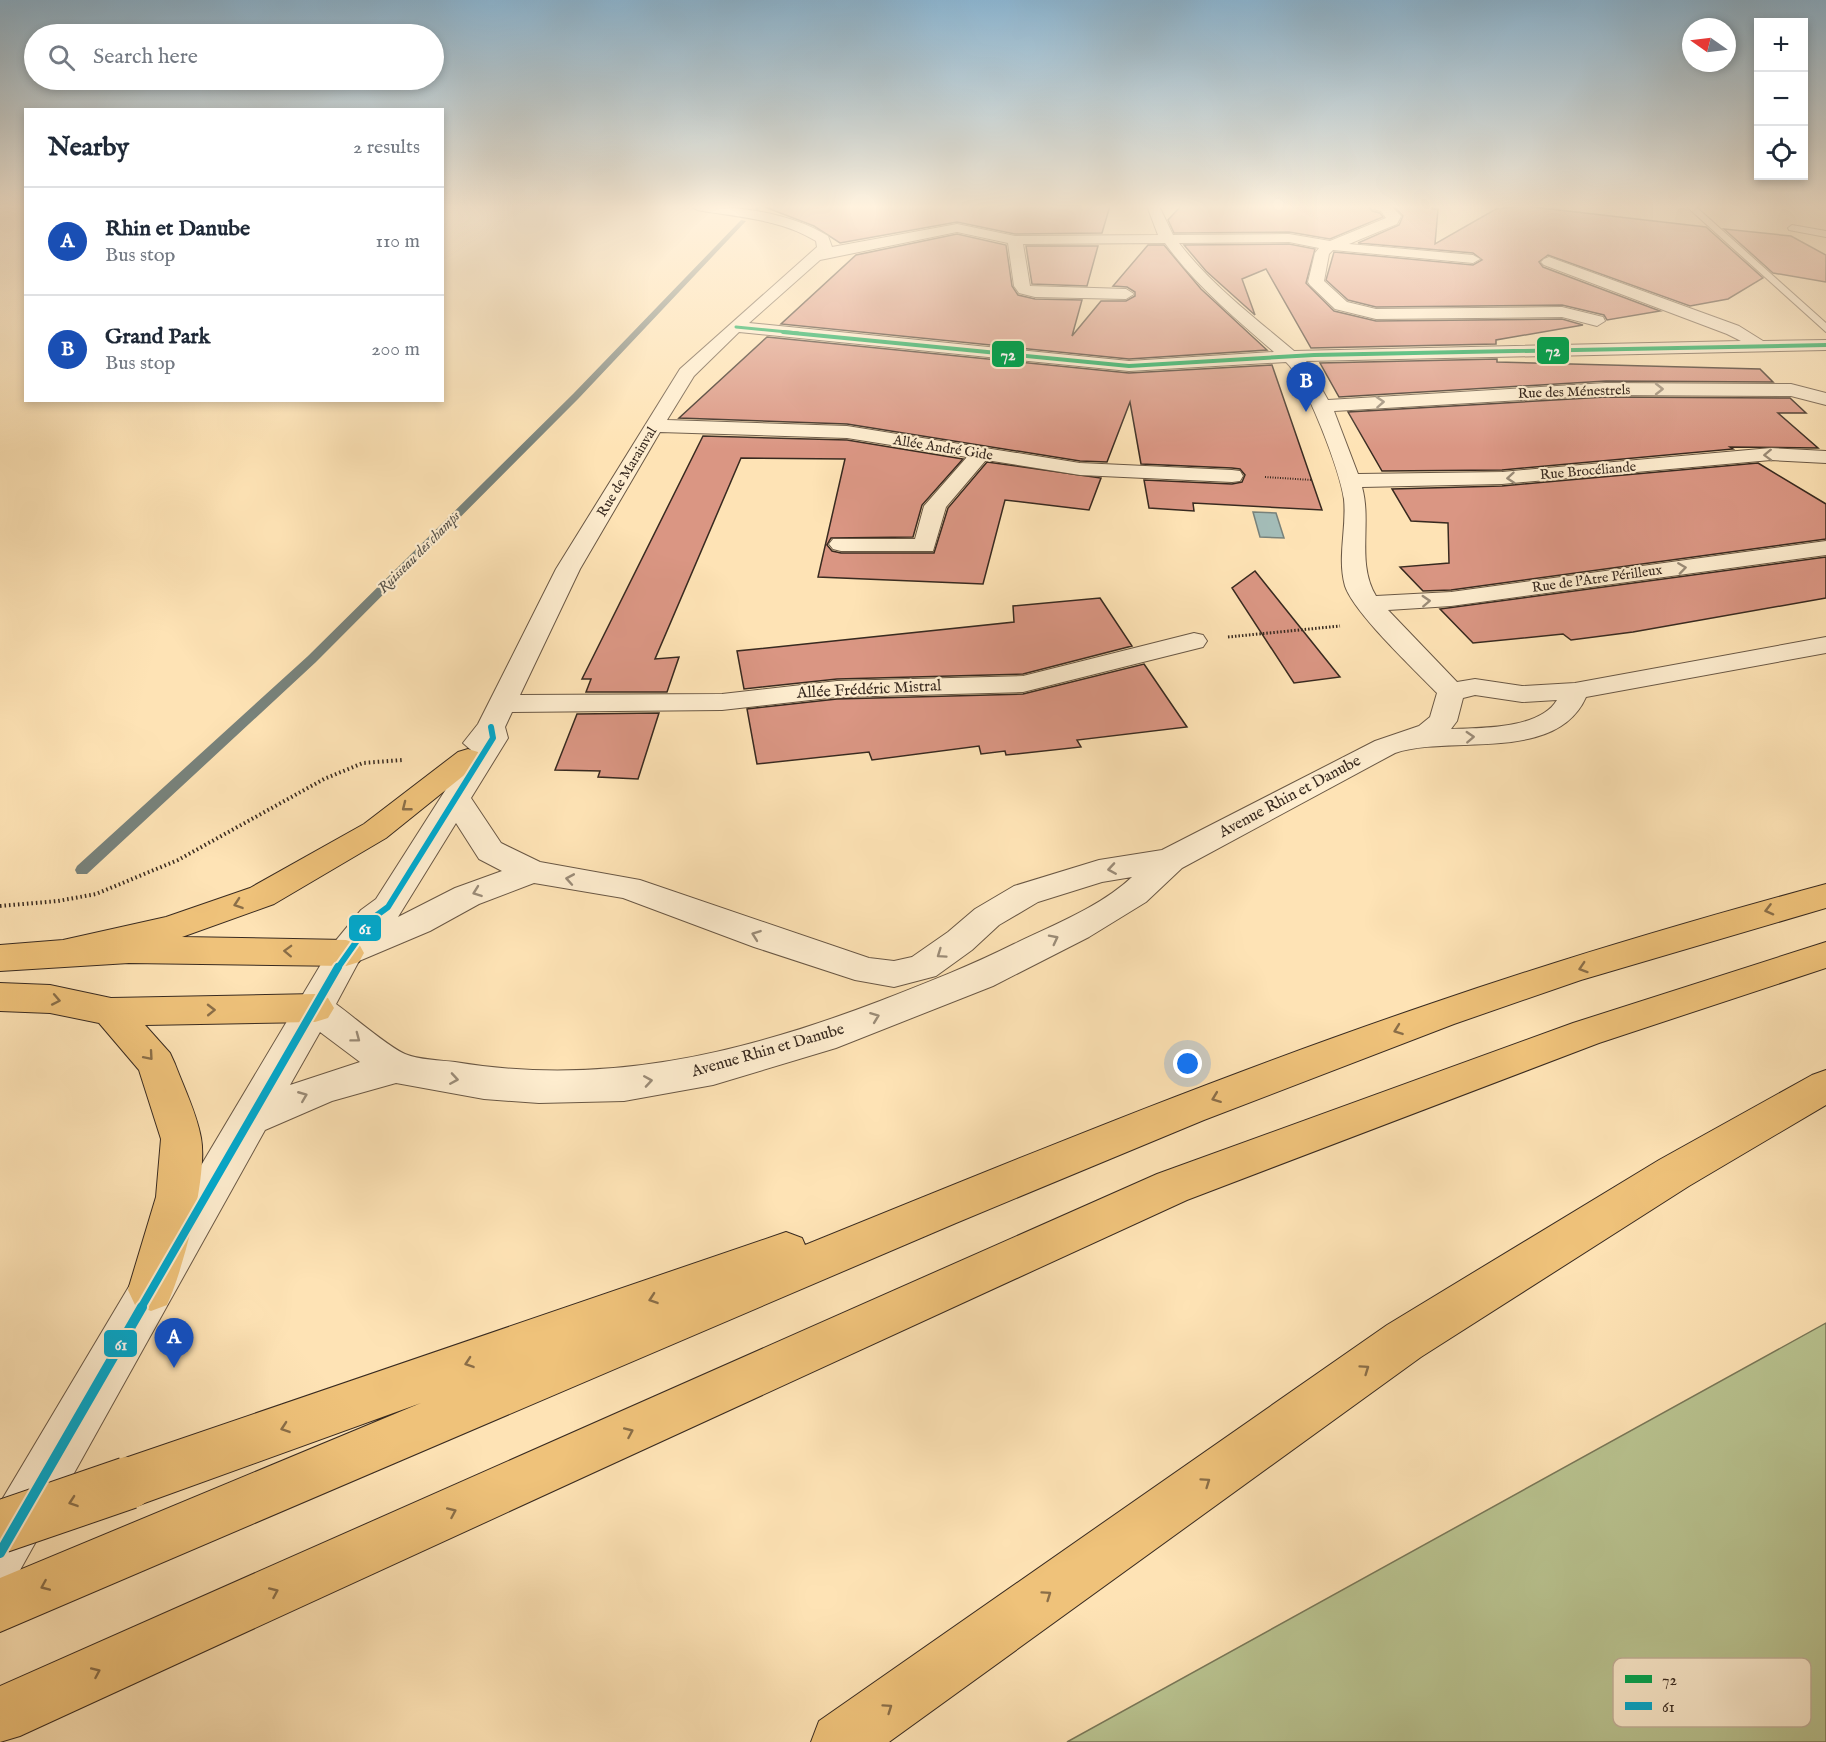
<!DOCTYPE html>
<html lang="en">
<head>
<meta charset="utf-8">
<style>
	:root { --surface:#fff; --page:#f6f6f7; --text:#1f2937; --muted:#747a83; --line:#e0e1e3; --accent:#8f2418 }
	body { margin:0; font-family:"IM FELL English",serif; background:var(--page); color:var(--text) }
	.controls { position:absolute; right:18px; top:18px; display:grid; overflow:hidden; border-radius:0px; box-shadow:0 3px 9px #0003 }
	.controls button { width:54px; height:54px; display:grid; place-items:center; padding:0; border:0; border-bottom:2px solid var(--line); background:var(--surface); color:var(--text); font:30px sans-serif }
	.compass { position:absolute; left:1682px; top:18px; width:54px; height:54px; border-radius:50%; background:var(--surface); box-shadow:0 3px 9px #0003; rotate:284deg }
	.you { position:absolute; left:1188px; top:1064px; width:21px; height:21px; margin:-15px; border:4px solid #fff; border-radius:50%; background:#1a73e8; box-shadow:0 0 0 9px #1a73e833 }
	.badge { display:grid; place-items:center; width:39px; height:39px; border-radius:50%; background:var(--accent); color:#fff; font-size:20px; font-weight:700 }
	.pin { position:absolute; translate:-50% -50px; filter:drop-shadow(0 2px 3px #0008) }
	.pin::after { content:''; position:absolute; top:32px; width:21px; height:18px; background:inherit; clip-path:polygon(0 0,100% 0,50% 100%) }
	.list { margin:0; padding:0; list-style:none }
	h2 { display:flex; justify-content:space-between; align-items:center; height:78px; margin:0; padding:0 24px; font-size:26px }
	h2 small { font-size:20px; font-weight:400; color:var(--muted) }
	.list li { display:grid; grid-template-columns:39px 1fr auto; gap:18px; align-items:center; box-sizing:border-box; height:108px; padding:0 24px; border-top:2px solid var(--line) }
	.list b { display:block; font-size:22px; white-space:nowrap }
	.list p { margin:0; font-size:20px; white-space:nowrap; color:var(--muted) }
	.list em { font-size:20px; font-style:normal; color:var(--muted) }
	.icon { flex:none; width:33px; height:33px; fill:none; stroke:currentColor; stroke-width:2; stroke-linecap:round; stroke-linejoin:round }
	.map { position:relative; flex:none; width:1826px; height:1742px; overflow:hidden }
	.search { position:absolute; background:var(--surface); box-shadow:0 3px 9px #0003; left:24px; top:24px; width:420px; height:66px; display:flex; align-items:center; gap:15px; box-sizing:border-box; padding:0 21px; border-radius:33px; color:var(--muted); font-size:22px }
	.panel { position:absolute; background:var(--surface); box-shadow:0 3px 9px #0003; left:24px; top:108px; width:420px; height:294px; border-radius:0px }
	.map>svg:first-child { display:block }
</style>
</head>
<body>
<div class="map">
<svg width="1826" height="1742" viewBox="0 0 1826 1742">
	<rect width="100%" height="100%" fill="#fee3b5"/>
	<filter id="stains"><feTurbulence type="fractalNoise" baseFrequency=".00333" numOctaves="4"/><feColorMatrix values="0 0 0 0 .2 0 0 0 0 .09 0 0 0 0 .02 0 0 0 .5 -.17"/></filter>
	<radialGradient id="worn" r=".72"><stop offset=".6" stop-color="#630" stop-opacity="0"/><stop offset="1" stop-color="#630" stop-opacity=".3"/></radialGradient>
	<path fill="#bac592" stroke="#797859" stroke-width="1.5" d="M1826,1323V1742H1067Z"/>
	<path fill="#a3bcb7" stroke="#78827b" stroke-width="1.5" d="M1253,512L1276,513L1284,538L1260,537Z"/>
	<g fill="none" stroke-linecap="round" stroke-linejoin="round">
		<path fill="#78827b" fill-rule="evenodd" d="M757,206H763L757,211H753Z
			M741,220L746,221L579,398L316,662L87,874H77L75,870L77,866L308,656L573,394Z"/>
	</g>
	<path fill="#da9683" stroke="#382a20" stroke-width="1.5" d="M762,206H1110L1102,233L1015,234L957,222L840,243L814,226Z
		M1181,206H1369L1372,211L1380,213L1383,217L1330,239L1289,232L1174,233L1168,220Z
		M1394,206H1432V209H1438L1435,244L1496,209L1524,206L1706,227L1763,278L1728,299L1690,306L1548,255L1539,262L1543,267L1660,311L1607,320L1604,315L1562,305L1376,307L1348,300L1326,280L1334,252L1473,265L1482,260L1473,253L1358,243L1399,225L1403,216Z
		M1724,229L1791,236L1826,255V282L1773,273Z
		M957,234L1006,245L1012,286L1018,295L1035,299L1082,300L1072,336L1101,301H1126L1135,296V292L1127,287L1113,286L1148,245H1164L1201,289L1267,350L1129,359L781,324L856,255Z
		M1289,244L1315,249L1306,283L1334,311L1376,321L1562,319L1583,325L1496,340V344L1311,348L1266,269L1242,279L1255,315L1206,271L1184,245Z
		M1026,246H1098L1087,286L1032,284Z
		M767,337L1129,373L1272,365L1322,510L1193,503L1194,511L1149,508L1144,480L1232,484L1242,482L1245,475L1240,469L1232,468L1141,464L1130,402L1107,462L1080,461L847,424L679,418Z
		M1497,359V362L1760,369L1773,382L1606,381L1339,397L1320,363Z
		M1606,397L1790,398L1806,413H1778L1818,448L1730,447L1733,449L1502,470L1382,471L1348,412Z
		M703,436L847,440L963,459L922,505L913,537L831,538L827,545L832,551L841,553H934L948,508L987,462L1101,478L1089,510L1005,500L983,584L818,577L845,459L741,458L655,659L679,657L667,692H586L591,679H582Z
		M1758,463L1826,504V539L1451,590L1423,591L1400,567L1449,563L1448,523L1411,521L1392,489L1502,486Z
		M1826,557V598L1633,632L1571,640L1563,634L1473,643L1440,609Z
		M1255,571L1340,677L1294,683L1232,588Z
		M1100,598L1132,646L1023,674L837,679L744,689L737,651L1014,622L1013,606Z
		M1144,664L1187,727L1077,740L1081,747L1006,755L1005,751L981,754L979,746L872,760L869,752L757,764L747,709L837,699L1023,694Z
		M659,713L638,779L598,777L600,771L555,770L577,714Z"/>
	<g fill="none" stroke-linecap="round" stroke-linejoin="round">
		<defs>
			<path id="service" d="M1686,206H1695L1826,323V332Z
				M1792,225L1826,231V237L1789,230L1788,228Z"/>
			<path id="minor" d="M691,206C736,206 789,212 828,236L832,247L957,224L1015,236L1158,235L1147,206H1159L1173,235L1289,234L1330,241L1386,218L1381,211L1372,209L1371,206H1391L1401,216L1397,224L1349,244L1473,255L1480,259L1473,263L1333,250L1329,254L1324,281L1347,302L1376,309L1562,307L1603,317L1605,321L1597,326L1562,317L1376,319L1335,309L1310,285L1308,282L1315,253L1319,248L1289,242L1179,243C1211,285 1254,317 1294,351L1741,341L1727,334L1544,265L1541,262L1544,259L1549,257L1739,326L1763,341L1826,340V350L1306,361L1328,400L1606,383L1791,384L1826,393V405L1791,396L1606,395L1334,411L1358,474L1502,472L1771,448L1826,451V463L1771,460L1502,484L1362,487C1372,523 1356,563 1376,596L1451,592L1826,541V555L1451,606L1388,610L1457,682L1475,679L1522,686L1575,683L1826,637V653L1586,697C1556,764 1451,734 1395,753L1182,868L1146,902L1089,937L993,986L836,1048L713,1085L624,1101L539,1103L484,1099L396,1083L332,1101L265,1130L19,1572L0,1580V1503L333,944L361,910L376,899L471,750L463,743L478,724L556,569L680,369L817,247L816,241C781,219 737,217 697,210ZM957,232L1008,243L1014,286L1019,293L1035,297L1126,299L1134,294L1126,289L1030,286L1023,244L1165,243C1195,285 1235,318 1274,352L1129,361L749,323L820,260ZM739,332L1129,371L1286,362C1306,380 1340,471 1344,499C1347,528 1337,557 1345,586C1354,613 1415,670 1437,693L1430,717L1419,726L1375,741L1162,850L1099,860L1014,886L975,909L948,932L912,957L894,961L869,958L640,880L540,862L501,843L471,798L508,738L505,727L512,712L722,710L837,697L1023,692L1203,647L1207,641L1203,635L1194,633L1023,676L837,681L722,694L520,695L580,569L660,432L847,438L967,457L924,506L915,539H833L829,544L833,549L841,551H933L946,507L986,460L1080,475L1232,482L1240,481L1243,476L1240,471L1232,470L1080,463L847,426L667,420L694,376ZM1475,695L1522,702L1557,700C1540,729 1481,728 1451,729L1457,721L1463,698ZM456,823L479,859L502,871L455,888L398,917ZM1132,877C1100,907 1053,925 1014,944C970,966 926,983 880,1001C741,1054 604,1087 455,1062C440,1060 419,1060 405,1054C387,1046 354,1017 336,1004L359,961L430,931L479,904L534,883L623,898L754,947L855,980L894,987L936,976L972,950L999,925L1038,902L1102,882ZM320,1032L360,1062L290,1085Z"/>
			<path id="trunk" d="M468,749L478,752L483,758L478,764L386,838L274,904L182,937L346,940L359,944L364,953L359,962L346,966L129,963L0,971V945L63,940L166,917L250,888L364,824L458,752Z
				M1826,884V908L1581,980L1454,1024L1204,1120L956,1223L0,1632V1578L421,1403L128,1509L110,1501L102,1483L110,1465L128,1457L786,1232L802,1238L805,1245C1012,1161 1218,1076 1430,1004C1561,959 1693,920 1826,884Z
				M1826,942V968L1599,1043L1187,1200L20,1736L0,1742V1686L1157,1174L1573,1023Z
				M0,983L50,985L111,998L315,994L328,998L334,1008L328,1018L315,1022L145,1025L170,1053L175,1064C184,1088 197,1114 201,1138C208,1176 183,1270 167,1305L151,1311L135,1305L128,1290L156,1197L161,1139L139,1070L99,1023L50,1013L0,1011Z
				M1826,1070V1105L1689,1186L1421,1357L889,1742H811L819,1721L1387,1325L1659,1160L1812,1075Z"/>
		</defs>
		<use href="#service" stroke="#6a5845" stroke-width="2"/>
		<use href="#minor" stroke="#6a5845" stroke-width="2"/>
		<use href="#trunk" stroke="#382a20" stroke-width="2"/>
		<path stroke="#382a20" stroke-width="2" stroke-dasharray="1 1.5" stroke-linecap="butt" d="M1265,477L1312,480"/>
		<path stroke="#382a20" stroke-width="3" stroke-dasharray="1.5 2" stroke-linecap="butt" d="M1228,637L1340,626"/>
		<path stroke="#382a20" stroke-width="4" stroke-dasharray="1.5 3" stroke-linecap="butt" d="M0,906L58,901L96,894L178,860L324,779L363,763L402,760"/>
		<use href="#service" fill="#feedcf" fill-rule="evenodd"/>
		<use href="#minor" fill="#feedcf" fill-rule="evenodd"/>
		<use href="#trunk" fill="#efc27a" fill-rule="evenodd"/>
		<defs>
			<path id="trunk-bridge" d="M0,1527L128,1483"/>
		</defs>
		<use href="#trunk-bridge" stroke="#382a20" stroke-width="54" stroke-linecap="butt"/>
		<use href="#trunk-bridge" stroke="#efc27a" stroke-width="52"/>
		<defs>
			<path id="bus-1-far1" d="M736,327L798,333"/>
			<path id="bus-1" d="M783,332L1129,366L1314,355L1826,345"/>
			<path id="bus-2-far2" d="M337,969L373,918L388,907L493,738L491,727"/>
			<path id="bus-2-far1" d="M141,1308L338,967"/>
			<path id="bus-2" d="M0,1553L142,1307"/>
		</defs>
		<use href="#bus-1-far1" stroke="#feedcf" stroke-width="5"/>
		<use href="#bus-1" stroke="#feedcf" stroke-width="7"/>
		<use href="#bus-2-far2" stroke="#feedcf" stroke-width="10"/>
		<use href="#bus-2-far1" stroke="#feedcf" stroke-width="12"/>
		<use href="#bus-2" stroke="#feedcf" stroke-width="14"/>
		<use href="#bus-1-far1" stroke="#00a651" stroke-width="3"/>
		<use href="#bus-1" stroke="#00a651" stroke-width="4"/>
		<use href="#bus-2-far2" stroke="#00a9ce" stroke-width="6"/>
		<use href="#bus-2-far1" stroke="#00a9ce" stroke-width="8"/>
		<use href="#bus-2" stroke="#00a9ce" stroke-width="10"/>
	</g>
	<defs><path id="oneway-chevron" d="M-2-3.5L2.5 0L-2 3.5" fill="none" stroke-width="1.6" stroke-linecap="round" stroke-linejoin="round" transform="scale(1.5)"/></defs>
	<g stroke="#9b8c78">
		<use href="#oneway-chevron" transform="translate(1659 389)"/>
		<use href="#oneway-chevron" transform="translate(1380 402) rotate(-4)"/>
		<use href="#oneway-chevron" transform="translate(1768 455) rotate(178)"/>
		<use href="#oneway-chevron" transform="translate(1511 478) rotate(175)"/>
		<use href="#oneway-chevron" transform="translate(1682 568) rotate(-8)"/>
		<use href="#oneway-chevron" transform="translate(1426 601) rotate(-3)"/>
		<use href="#oneway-chevron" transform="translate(1470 737) rotate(-3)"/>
		<use href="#oneway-chevron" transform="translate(1112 869) rotate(171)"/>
		<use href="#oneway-chevron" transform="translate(570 879) rotate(-170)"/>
		<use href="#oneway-chevron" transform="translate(477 892) rotate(160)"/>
		<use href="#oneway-chevron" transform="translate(756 935) rotate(-160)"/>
		<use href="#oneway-chevron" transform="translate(1054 939) rotate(-27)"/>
		<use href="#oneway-chevron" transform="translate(941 954) rotate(145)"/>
		<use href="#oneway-chevron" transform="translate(875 1017) rotate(-21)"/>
		<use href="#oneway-chevron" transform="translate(356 1038) rotate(37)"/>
		<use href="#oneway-chevron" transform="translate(454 1079) rotate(9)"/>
		<use href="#oneway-chevron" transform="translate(648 1081) rotate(-9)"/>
		<use href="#oneway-chevron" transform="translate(303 1096) rotate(-22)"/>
	</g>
	<g stroke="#8a6e48">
		<use href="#oneway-chevron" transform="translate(406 807) rotate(142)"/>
		<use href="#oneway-chevron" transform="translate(238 904) rotate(161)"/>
		<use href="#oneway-chevron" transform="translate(1769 910) rotate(166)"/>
		<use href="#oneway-chevron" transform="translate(288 951) rotate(-178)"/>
		<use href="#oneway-chevron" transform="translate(1583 968) rotate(162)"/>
		<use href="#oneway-chevron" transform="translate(56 1000) rotate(11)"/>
		<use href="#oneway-chevron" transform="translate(211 1010) rotate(-1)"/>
		<use href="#oneway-chevron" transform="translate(1398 1030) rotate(160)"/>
		<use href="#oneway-chevron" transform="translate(149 1056) rotate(49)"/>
		<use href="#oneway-chevron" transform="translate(1216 1098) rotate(159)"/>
		<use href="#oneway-chevron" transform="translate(653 1299) rotate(161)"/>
		<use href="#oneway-chevron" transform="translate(469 1363) rotate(161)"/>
		<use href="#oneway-chevron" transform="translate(1365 1369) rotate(-35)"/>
		<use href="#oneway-chevron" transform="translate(285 1428) rotate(161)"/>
		<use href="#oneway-chevron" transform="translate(629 1432) rotate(-24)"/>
		<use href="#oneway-chevron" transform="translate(1206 1482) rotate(-35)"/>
		<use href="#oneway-chevron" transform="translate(73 1502) rotate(161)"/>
		<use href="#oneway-chevron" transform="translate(452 1512) rotate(-24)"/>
		<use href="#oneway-chevron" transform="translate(45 1586) rotate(157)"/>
		<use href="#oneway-chevron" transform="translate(274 1592) rotate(-24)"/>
		<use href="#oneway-chevron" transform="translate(1047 1595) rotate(-35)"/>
		<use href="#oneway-chevron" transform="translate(96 1672) rotate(-24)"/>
		<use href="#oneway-chevron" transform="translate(888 1708) rotate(-35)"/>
	</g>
	<linearGradient id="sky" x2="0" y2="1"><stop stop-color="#8cb7d4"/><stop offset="0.46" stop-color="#fff2de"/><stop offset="1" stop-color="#fff2de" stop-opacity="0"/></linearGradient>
	<rect width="1826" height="449" fill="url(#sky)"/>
	<g text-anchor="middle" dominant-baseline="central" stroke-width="4.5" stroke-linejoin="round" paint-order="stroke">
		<g font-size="14" fill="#382a20" stroke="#feedcf">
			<text transform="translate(1574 392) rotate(-2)">Rue des Ménestrels</text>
			<text transform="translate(943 448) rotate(9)">Allée André Gide</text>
			<text transform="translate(1588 471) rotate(-5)">Rue Brocéliande</text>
			<text transform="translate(627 472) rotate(-59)">Rue de Marainval</text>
			<text transform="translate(1597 579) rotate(-8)">Rue de l'Atre Périlleux</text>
		</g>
		<g font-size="15" font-style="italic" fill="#534e46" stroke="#feedcf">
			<text transform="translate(419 552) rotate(-45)">Ruisseau des champs</text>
		</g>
		<g font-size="16" fill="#382a20" stroke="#feedcf">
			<text transform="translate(869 690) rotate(-3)">Allée Frédéric Mistral</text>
			<text transform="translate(1290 797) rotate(-28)">Avenue Rhin et Danube</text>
			<text transform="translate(768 1051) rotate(-16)">Avenue Rhin et Danube</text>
		</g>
	</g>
	<rect x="1613" y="1658" width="198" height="69" rx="9" fill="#feedcf" stroke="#c3b29a" stroke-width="1.5"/>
	<rect x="1625" y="1675" width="27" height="8" fill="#00a651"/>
	<rect x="1625" y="1702" width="27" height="8" fill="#00a9ce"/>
	<g font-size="16" fill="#382a20">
		<text x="1662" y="1685">72</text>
		<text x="1662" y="1712">61</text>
	</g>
	<g stroke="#feedcf" stroke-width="2">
		<rect x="1536" y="336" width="34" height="29" rx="6" fill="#00a651"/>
		<rect x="991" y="340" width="34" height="28" rx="6" fill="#00a651"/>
		<rect x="348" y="914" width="34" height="28" rx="6" fill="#00a9ce"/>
		<rect x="103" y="1329" width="35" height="29" rx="6" fill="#00a9ce"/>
	</g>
	<g font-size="16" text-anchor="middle" font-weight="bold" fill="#fff">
		<text x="1553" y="356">72</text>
		<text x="1008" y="360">72</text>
		<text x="365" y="934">61</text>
		<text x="121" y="1350">61</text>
	</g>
	<rect width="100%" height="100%" filter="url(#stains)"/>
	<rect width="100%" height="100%" fill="url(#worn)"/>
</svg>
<div class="controls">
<button>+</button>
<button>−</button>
<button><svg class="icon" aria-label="locate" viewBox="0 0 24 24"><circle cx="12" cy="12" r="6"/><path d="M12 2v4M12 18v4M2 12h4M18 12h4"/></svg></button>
</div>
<svg class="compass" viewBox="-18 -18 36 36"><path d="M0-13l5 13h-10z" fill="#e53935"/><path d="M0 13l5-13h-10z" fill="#747a83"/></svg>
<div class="you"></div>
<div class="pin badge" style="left:174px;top:1368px;background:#1a4fb4">A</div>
<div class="pin badge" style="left:1306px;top:412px;background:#1a4fb4">B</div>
<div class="search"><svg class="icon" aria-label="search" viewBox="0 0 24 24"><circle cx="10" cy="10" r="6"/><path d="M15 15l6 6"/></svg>Search here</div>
<section class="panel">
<h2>Nearby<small>2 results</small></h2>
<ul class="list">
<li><span class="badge" style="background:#1a4fb4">A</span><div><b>Rhin et Danube</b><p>Bus stop</p></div><em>110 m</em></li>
<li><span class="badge" style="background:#1a4fb4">B</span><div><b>Grand Park</b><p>Bus stop</p></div><em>200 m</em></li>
</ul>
</section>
</div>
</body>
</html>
